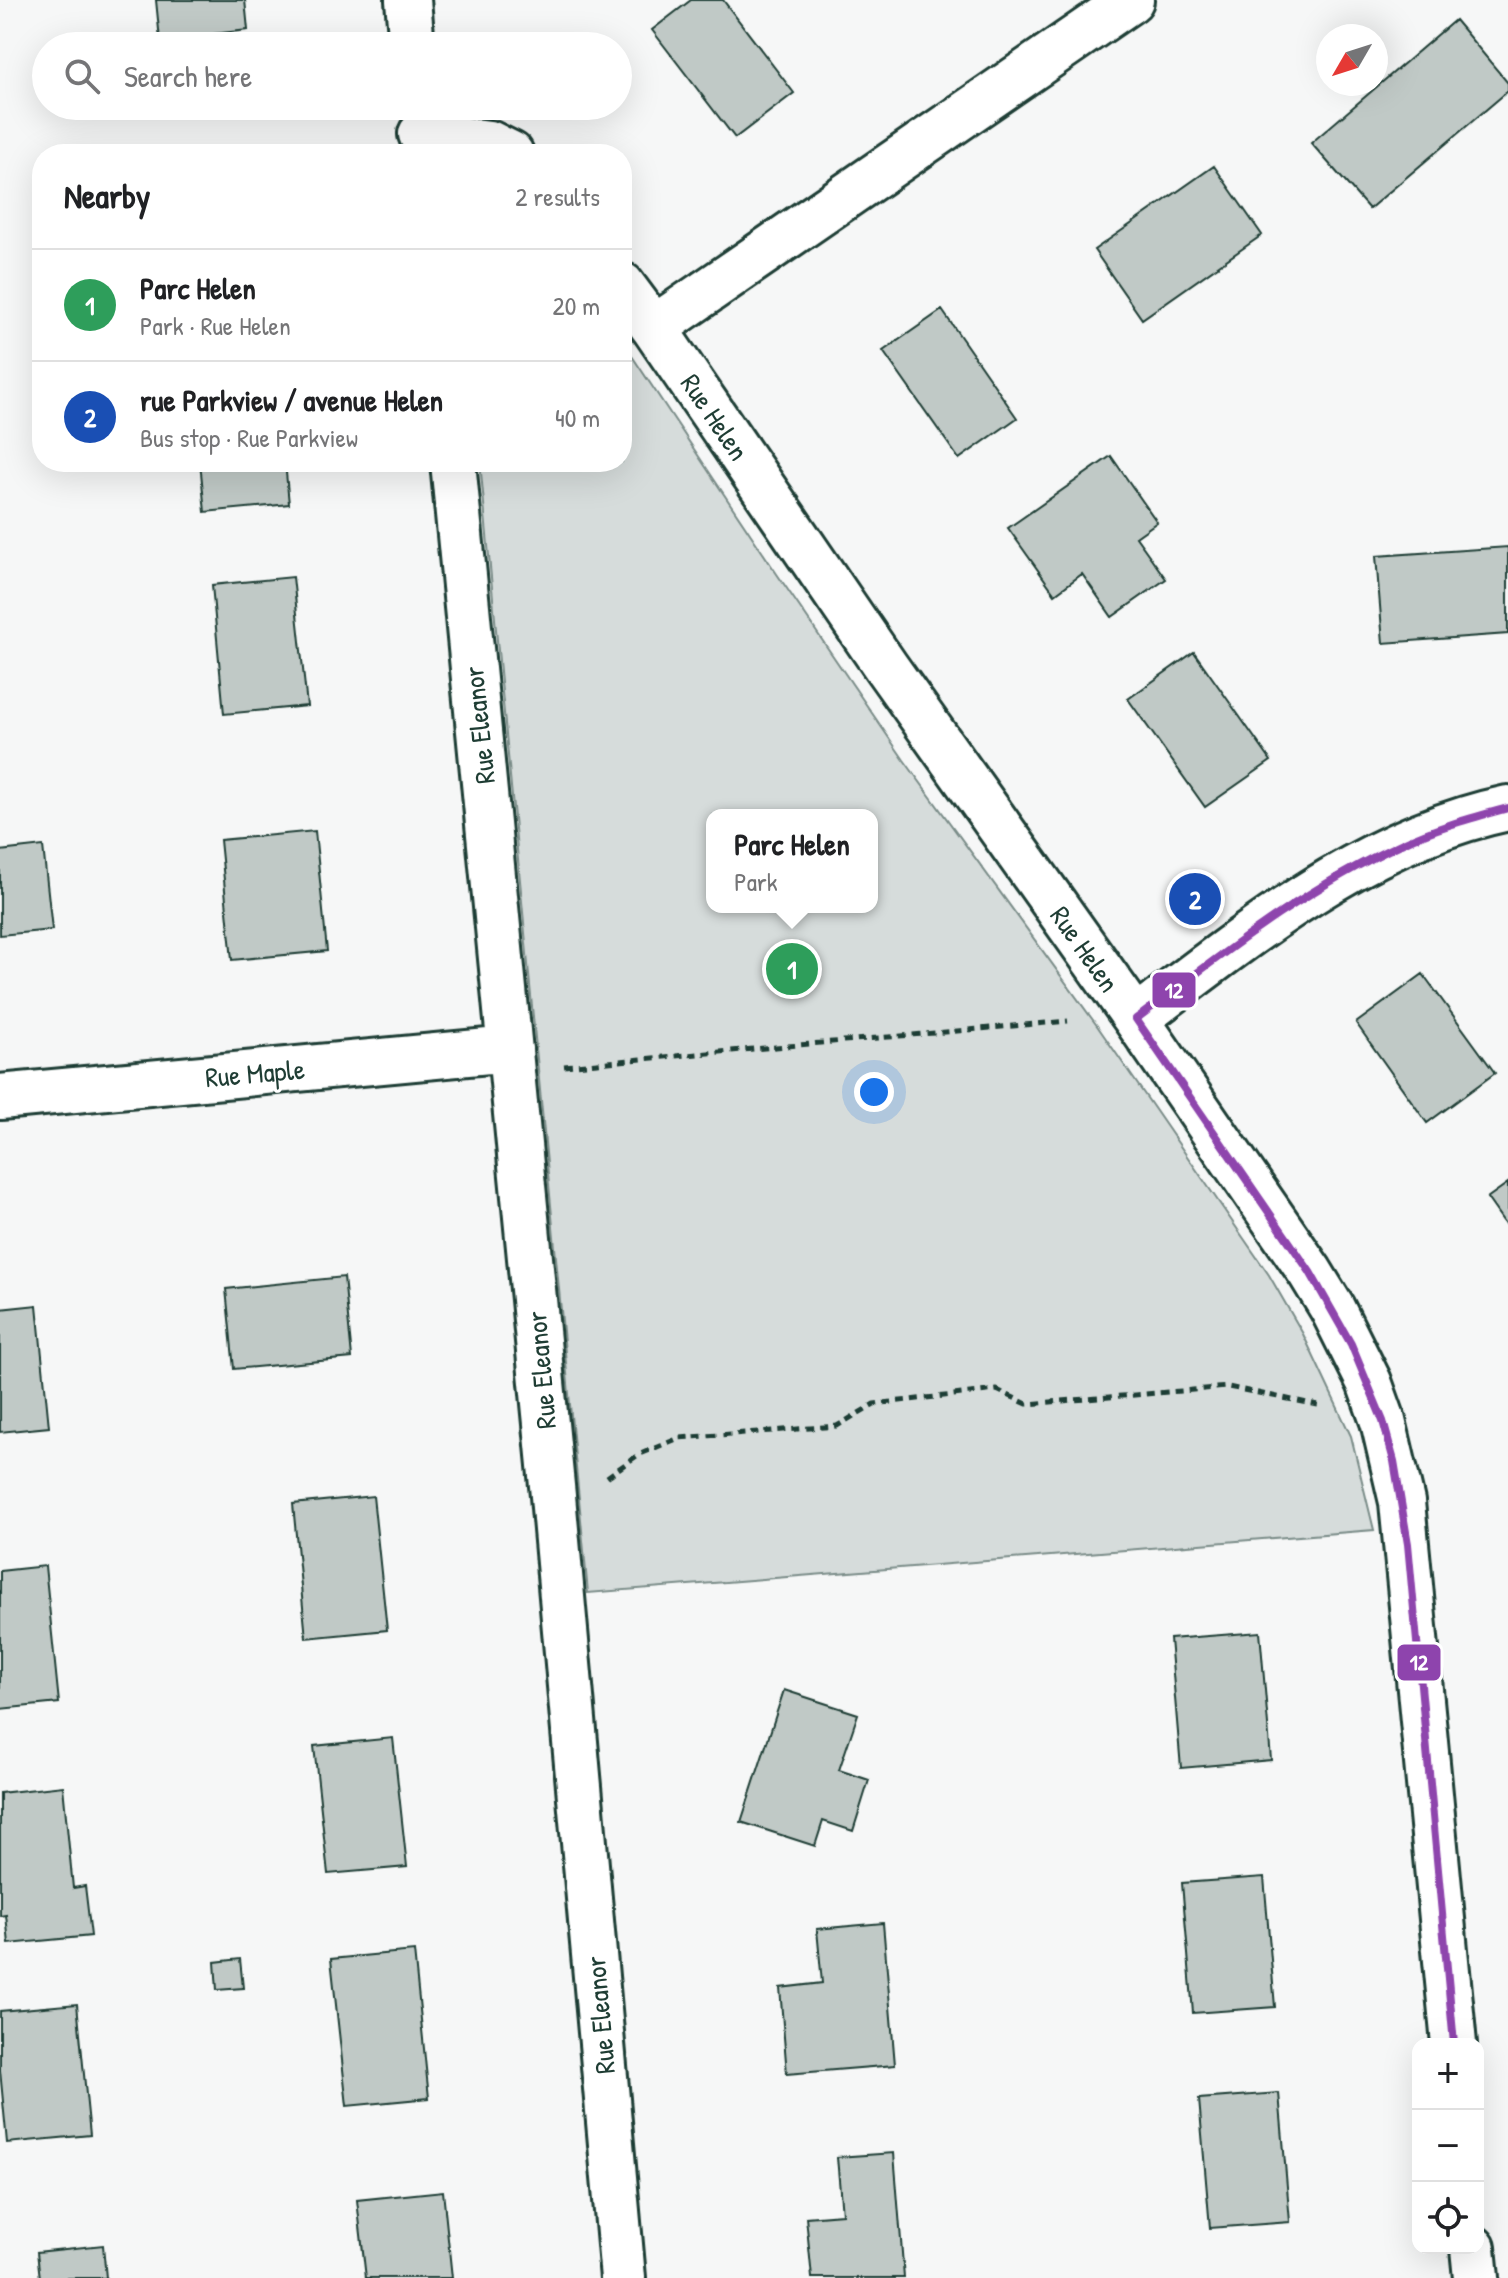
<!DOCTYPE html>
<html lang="en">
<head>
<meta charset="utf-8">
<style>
	:root { --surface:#fff; --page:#f2f2f2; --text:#202124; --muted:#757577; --line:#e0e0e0; --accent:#0b8043 }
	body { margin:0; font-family:"Patrick Hand",sans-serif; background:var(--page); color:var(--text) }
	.controls { position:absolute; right:24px; bottom:24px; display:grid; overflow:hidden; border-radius:16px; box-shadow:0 8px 32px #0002 }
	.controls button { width:72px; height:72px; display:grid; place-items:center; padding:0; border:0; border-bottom:2px solid var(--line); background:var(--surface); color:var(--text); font:40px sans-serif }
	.compass { position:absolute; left:1316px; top:24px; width:72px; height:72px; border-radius:50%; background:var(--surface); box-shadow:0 8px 32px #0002; rotate:231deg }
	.you { position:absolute; left:874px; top:1092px; width:28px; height:28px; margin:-20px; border:6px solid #fff; border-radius:50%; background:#1a73e8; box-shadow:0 0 0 12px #1a73e833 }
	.badge { display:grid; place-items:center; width:52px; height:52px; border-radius:50%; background:var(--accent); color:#fff; font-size:26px; font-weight:700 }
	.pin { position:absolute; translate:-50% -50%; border:4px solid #fff; box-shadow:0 2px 8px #0006 }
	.popup { position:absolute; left:706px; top:809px; width:172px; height:104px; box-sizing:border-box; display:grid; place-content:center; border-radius:16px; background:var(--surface); filter:drop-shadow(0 2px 6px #0005); font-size:26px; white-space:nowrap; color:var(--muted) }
	.popup b { font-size:30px; color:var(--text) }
	.popup::after { content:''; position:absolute; left:50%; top:100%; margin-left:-16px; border:16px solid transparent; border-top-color:var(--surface) }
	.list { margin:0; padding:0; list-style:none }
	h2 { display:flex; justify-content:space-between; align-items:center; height:104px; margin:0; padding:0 32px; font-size:34px }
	h2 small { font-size:26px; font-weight:400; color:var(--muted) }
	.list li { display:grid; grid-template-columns:52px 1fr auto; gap:24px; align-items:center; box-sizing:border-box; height:112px; padding:0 32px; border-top:2px solid var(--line) }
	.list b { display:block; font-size:30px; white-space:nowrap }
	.list p { margin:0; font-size:26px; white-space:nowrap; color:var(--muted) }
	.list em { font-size:26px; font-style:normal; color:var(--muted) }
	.icon { flex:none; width:44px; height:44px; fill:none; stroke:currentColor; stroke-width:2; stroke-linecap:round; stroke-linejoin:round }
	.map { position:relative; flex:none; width:1508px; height:2278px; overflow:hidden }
	.search { position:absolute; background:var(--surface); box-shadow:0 8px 32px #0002; left:32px; top:32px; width:600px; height:88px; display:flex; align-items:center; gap:20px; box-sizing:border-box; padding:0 28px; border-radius:44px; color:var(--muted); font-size:30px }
	.panel { position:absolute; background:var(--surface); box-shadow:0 8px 32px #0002; left:32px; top:144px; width:600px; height:328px; border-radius:32px }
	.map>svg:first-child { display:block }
</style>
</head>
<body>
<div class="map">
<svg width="1508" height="2278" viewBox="0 0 1508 2278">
	<rect width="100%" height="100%" fill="#f6f7f7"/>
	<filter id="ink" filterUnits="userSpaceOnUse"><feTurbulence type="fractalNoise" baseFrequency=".0125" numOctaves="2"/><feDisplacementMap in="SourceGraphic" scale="16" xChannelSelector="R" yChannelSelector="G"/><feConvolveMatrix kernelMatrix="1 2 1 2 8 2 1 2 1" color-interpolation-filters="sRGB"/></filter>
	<g filter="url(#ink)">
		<path fill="#d6dcdb" stroke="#7a8c88" stroke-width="2" fill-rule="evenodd" d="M622,341L777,574L904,760L1098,1027L1269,1275L1303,1334L1351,1436L1374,1530L588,1593L480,462H622ZM872,815V907H712V815Z"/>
		<path fill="#c0c9c6" stroke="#1f3d34" stroke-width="2" d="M156,0H245L248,30L160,40Z
			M691,0H723L794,93L735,138L652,30Z
			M1455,20L1508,83V91L1369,209L1311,143Z
			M1214,166L1262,235L1142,319L1094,250Z
			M942,310L1017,418L959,459L883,351Z
			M1111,456L1157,522L1136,537L1166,579L1112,617L1082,574L1055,594L1008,528Z
			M200,462H285L289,504L205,512Z
			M1508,547V634L1383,643L1376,556Z
			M293,577L307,706L224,714L212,585Z
			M1194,652L1271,761L1205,807L1128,699Z
			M315,831L327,951L232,960L220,840Z
			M43,846L52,930L0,935V851Z
			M1423,974L1495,1073L1427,1123L1356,1023Z
			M1508,1183V1228L1487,1198Z
			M344,1277L352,1358L234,1369L226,1289Z
			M37,1305L49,1427L0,1432V1309Z
			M373,1496L387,1630L306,1638L293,1504Z
			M45,1566L59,1703L0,1709V1571Z
			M1260,1632L1271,1760L1181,1768L1170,1639Z
			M784,1690L858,1714L839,1770L869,1780L853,1831L823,1821L815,1846L741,1822Z
			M393,1738L407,1867L328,1874L314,1746Z
			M63,1786L73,1888L85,1886L91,1936L9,1944L6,1915L0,1916V1793Z
			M1264,1877L1275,2007L1193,2013L1182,1883Z
			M883,1923L895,2065L787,2074L780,1988L822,1983L817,1929Z
			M414,1951L429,2098L347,2106L331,1959Z
			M240,1959L243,1988L217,1990L215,1962Z
			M77,2004L90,2135L7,2143L0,2070V2011Z
			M1279,2093L1290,2222L1210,2228L1199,2099Z
			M894,2153L904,2278H812L806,2217L842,2214L837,2157Z
			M443,2191L452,2278H366L357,2200Z
			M103,2245L106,2278H40L37,2252Z"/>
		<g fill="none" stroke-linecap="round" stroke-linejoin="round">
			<defs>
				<path id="street" d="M408,0L412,46
					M421,134L489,143L511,154
					M622,285L654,328L886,667L1136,1019L1310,1272L1332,1308L1369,1382L1383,1421L1402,1502L1454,2044
					M654,328L1131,0
					M453,462L553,1496L623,2278
					M1136,1019C1251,933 1364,838 1508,808
					M0,1097L510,1049
					M1473,2248L1476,2278"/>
			</defs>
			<use href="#street" stroke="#1f3d34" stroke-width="50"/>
			<path stroke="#1f3d34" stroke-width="5" stroke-dasharray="8 6" stroke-linecap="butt" d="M564,1066L1068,1021
				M607,1477L638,1455L679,1438L837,1426L874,1404L997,1390L1027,1404L1228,1387L1318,1405"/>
			<use href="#street" stroke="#fff" stroke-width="44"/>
			<defs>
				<path id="bus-1" d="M1454,2044L1408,1544L1394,1461L1383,1421L1351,1344L1310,1272L1136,1019C1221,955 1305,888 1403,843C1437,827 1472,818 1508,808"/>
			</defs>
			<use href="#bus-1" stroke="#fff" stroke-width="14"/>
			<use href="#bus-1" stroke="#8e44ad" stroke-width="8"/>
		</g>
	</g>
	<g text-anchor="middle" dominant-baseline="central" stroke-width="6" stroke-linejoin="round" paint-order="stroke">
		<g font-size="28" fill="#1f3d34" stroke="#fff">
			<text transform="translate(715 417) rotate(56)">Rue Helen</text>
			<text transform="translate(479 725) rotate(-96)">Rue Eleanor</text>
			<text transform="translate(1085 949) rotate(55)">Rue Helen</text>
			<text transform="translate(255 1073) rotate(-5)">Rue Maple</text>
			<text transform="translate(541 1370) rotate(-95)">Rue Eleanor</text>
			<text transform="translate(600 2015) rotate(-95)">Rue Eleanor</text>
		</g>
	</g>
	<g stroke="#fff" stroke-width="3">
		<rect x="1151" y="971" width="46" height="38" rx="8" fill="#8e44ad"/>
		<rect x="1396" y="1643" width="46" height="39" rx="8" fill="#8e44ad"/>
	</g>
	<g font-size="22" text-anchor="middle" font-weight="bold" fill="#fff">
		<text x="1174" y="998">12</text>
		<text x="1419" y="1670">12</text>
	</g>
</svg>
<div class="controls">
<button>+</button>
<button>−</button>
<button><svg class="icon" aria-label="locate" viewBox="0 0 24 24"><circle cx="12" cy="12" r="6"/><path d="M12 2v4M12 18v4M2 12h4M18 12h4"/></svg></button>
</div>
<svg class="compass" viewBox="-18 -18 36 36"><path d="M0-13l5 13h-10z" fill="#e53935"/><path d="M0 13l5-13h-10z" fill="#757577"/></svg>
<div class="you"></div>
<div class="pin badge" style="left:792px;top:969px;background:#2e9e5b">1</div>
<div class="popup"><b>Parc Helen</b>Park</div>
<div class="pin badge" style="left:1195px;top:899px;background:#1a4fb4">2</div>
<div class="search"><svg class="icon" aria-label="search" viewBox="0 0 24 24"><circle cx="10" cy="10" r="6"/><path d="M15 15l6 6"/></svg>Search here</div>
<section class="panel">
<h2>Nearby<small>2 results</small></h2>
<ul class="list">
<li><span class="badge" style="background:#2e9e5b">1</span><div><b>Parc Helen</b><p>Park · Rue Helen</p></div><em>20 m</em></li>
<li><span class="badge" style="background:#1a4fb4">2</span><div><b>rue Parkview / avenue Helen</b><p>Bus stop · Rue Parkview</p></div><em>40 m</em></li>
</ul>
</section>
</div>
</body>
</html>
